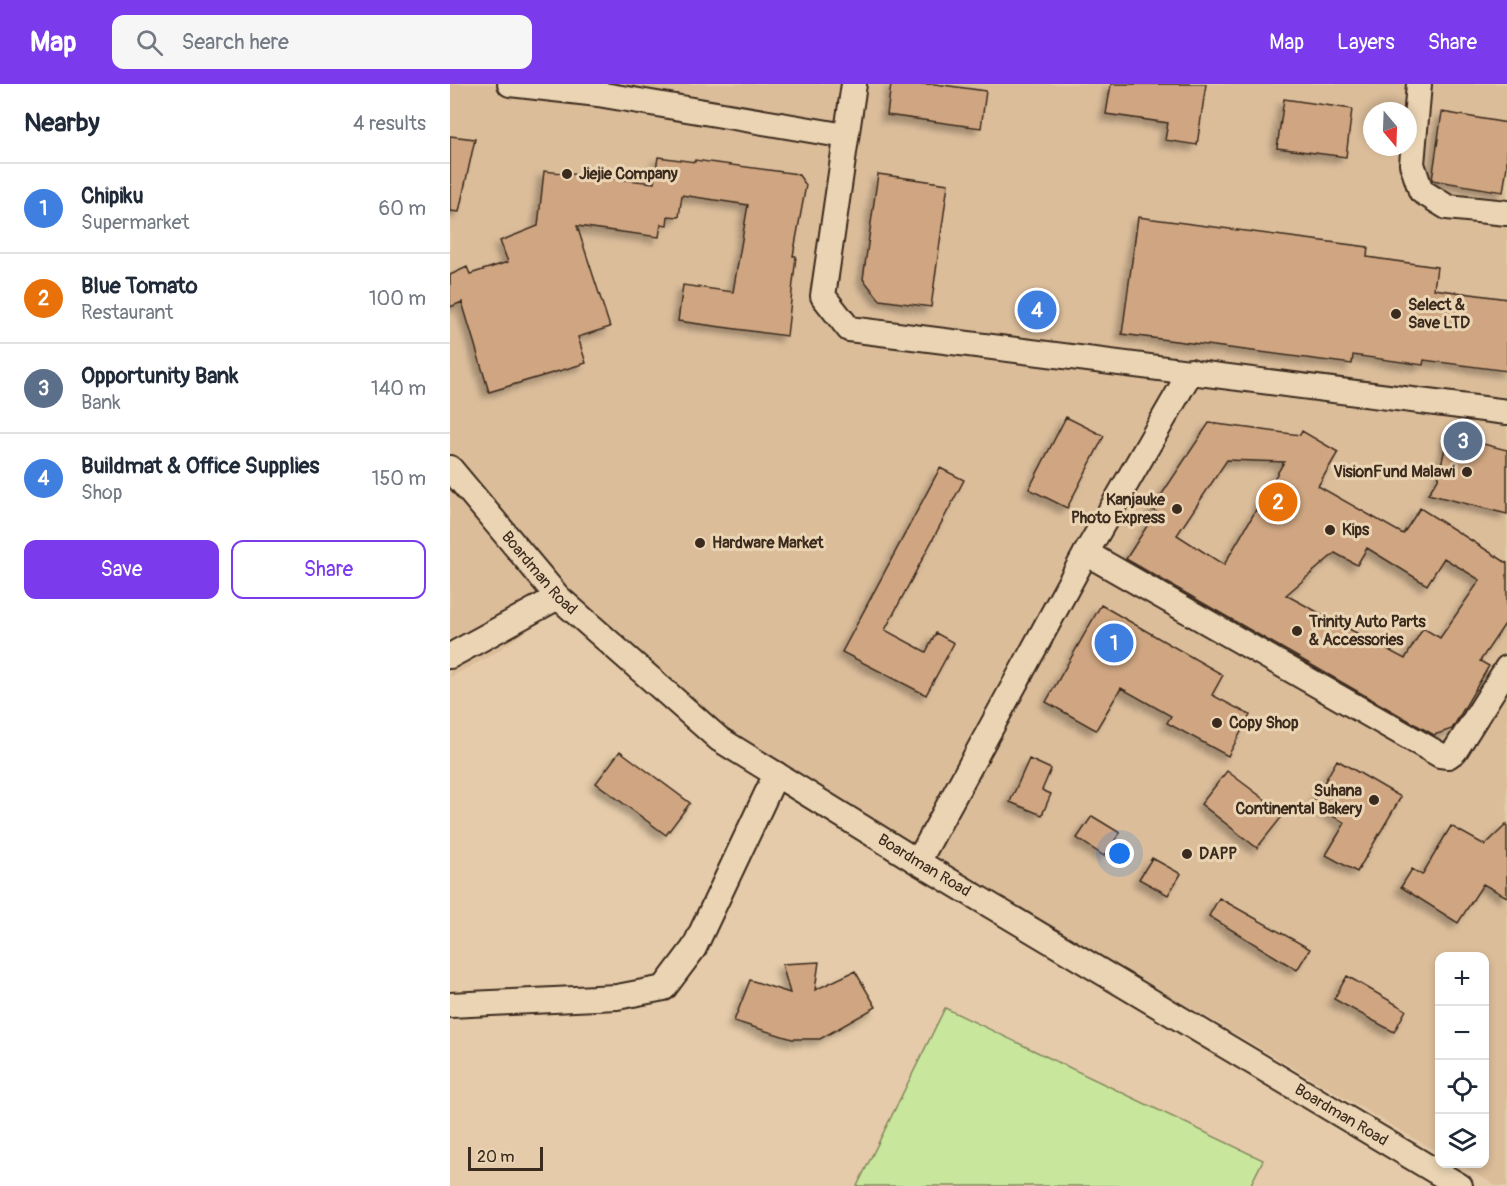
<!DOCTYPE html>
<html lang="en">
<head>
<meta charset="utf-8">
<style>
	:root { --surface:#fff; --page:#f6f6f7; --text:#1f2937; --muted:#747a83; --line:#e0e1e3; --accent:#7c3aed }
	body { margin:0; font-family:Pangolin,sans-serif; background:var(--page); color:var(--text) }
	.controls { position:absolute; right:18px; bottom:18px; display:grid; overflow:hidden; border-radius:12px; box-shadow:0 3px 9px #0003 }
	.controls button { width:54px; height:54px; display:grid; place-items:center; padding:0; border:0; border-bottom:2px solid var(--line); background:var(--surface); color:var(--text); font:30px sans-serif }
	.compass { position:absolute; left:913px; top:18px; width:54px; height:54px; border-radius:50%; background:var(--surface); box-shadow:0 3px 9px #0003; rotate:161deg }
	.scale { position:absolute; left:18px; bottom:15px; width:75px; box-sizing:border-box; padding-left:6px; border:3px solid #3b2a1e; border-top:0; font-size:16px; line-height:21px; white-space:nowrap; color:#3b2a1e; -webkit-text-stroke:4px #ead4b3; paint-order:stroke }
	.you { position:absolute; left:670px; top:770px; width:21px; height:21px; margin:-15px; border:4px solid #fff; border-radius:50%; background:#1a73e8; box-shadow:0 0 0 9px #1a73e833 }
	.badge { display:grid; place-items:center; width:39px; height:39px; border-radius:50%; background:var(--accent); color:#fff; font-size:20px; font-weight:700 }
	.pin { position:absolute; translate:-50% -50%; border:3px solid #fff; box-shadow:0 2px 6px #0006 }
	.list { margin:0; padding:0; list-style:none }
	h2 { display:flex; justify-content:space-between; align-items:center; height:78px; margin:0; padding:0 24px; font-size:26px }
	h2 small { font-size:20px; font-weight:400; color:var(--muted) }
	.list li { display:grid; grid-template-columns:39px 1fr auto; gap:18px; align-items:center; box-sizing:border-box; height:90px; padding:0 24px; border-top:2px solid var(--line) }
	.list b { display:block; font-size:22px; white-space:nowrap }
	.list p { margin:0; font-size:20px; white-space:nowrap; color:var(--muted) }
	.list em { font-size:20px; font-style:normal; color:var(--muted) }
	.actions { display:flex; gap:12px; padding:18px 24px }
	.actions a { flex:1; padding:14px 0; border:2px solid var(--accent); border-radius:12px; text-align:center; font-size:21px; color:var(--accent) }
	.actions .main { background:var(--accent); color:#fff }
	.icon { flex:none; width:33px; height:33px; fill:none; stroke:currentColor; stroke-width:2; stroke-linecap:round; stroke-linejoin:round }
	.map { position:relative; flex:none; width:1057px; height:1102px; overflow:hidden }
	header { display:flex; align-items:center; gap:36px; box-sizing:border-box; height:84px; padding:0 30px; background:var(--accent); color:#fff }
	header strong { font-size:28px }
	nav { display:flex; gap:33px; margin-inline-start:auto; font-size:21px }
	.search { width:420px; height:54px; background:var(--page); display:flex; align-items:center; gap:15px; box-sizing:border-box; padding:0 21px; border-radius:12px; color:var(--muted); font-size:22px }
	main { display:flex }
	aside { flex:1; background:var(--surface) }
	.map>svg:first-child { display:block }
</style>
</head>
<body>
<header>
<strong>Map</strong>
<div class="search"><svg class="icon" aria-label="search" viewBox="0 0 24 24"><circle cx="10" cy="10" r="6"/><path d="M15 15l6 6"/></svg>Search here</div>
<nav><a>Map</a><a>Layers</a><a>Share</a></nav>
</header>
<main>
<aside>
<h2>Nearby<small>4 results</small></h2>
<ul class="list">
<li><span class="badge" style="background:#3f7fe0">1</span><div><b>Chipiku</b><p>Supermarket</p></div><em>60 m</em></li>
<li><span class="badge" style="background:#e8710a">2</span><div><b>Blue Tomato</b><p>Restaurant</p></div><em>100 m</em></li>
<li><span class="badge" style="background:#5c6f8a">3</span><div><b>Opportunity Bank</b><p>Bank</p></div><em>140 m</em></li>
<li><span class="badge" style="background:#3f7fe0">4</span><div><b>Buildmat &amp; Office Supplies</b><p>Shop</p></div><em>150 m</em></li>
</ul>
<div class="actions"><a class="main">Save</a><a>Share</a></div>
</aside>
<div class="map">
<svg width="1057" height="1102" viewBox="0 0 1057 1102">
	<defs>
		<filter id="shadow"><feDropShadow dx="-5.5" dy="5.5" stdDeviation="3" flood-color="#0004"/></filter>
	</defs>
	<rect width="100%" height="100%" fill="#e5cba9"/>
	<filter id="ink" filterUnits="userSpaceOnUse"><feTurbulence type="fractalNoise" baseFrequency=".0167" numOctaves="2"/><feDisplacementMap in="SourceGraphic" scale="12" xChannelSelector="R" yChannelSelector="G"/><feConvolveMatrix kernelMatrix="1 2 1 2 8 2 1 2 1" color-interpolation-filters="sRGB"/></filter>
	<g filter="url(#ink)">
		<path fill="#dbbd9a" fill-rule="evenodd" d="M0,0H1057V1102H1047L1008,1080H1034V872H990L989,1069L287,659L127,512L42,571L0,593ZM922,27H958V63H922Z"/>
		<path fill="#c9e69d" stroke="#82885e" stroke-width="1.5" d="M495,924L813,1076L800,1102H407Z"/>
		<path fill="#cfa681" stroke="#3b2a1e" stroke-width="1.5" fill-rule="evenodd" filter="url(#shadow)" d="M441,0H485L536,7L531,44L437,31Z
			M661,0H756L747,61L715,56L718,39L656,30Z
			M834,15L902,25L896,73L827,64Z
			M992,28L1057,39V82L1053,108L982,96Z
			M0,52L25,55L9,128L0,127Z
			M208,73L245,78V76L348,90L356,101L343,172H346L337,252L228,237L233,201L283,208L298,121L232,111L229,133L218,132L217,141L211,140L209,153L127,142L160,243L128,253L136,279L39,308L12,218L0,223V191L17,183L20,190L58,178L50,157L88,142L94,87L204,99Z
			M428,90L498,100L481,223L430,216L413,195Z
			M688,133L918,163L917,173L987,183L984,205L1057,215V287L974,276L973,281L903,271L902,280L672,250Z
			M616,333L654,352L617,424L579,405Z
			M759,339L850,351L852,347L888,368L868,402L953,450L970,424L1057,479V537L1030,577L1039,582L1002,645L984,651L676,475L706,428L702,425ZM777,376L834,378L774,481L727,451ZM917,464L977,501L994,474L1030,496L990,554L973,544L955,575L836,511L885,469L907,481Z
			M998,351L1057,366V430L978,410L988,395Z
			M490,384L514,396L435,546L476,568L486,549L504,559L476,611L392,568Z
			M651,521L773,591L762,611L800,631L778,672L717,639L721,632L671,604L646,646L596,618Z
			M170,667L240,719L216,751L146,699Z
			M579,675L601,685L592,706L601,710L592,731L560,718Z
			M887,676L951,713L907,788L876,771L895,739L862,720Z
			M777,687L834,730L807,764L751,720Z
			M642,732L670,749L654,772L627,754Z
			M1057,740V813L1033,800L1008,839L951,803L962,785L972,791L1001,742L1035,761Z
			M702,774L731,790L718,811L689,795Z
			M769,814L860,865L847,886L759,832Z
			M369,878L365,906L405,887L426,923L370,955H342L284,937L300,896L340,909L332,880Z
			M897,892L956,926L944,948L884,915Z"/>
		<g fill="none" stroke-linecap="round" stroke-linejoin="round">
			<defs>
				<g id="minor">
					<path d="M60,0L148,10L396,52"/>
					<path d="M404,0L373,212L399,245L1057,328"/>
					<path d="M969,0L962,80L971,107L997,123L1057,129"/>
					<path id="s1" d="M0,384L108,513L269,655L468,778L1010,1102"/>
					<path d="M636,469L990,671L998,672L1005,667L1057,584"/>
					<path d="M0,572L108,513"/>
					<path d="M468,778L636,469L741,287"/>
					<path d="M0,921L167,913L214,904L244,864L326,690"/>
				</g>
			</defs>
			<use href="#minor" stroke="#3b2a1e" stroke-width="28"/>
			<use href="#minor" stroke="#ead4b3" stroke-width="24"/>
		</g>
	</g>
	<g fill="#3b2a1e" stroke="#ead4b3" stroke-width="2">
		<circle cx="117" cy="90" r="6"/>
		<circle cx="946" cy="230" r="6"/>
		<circle cx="1017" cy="388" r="6"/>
		<circle cx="727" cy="425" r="6"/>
		<circle cx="880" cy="446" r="6"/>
		<circle cx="250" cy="459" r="6"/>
		<circle cx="847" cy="547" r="6"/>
		<circle cx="767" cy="639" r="6"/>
		<circle cx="924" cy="716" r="6"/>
		<circle cx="737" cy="770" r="6"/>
	</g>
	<g text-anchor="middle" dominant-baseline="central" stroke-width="6" stroke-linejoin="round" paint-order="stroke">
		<g font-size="16" font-weight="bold" fill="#3b2a1e" stroke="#ead4b3" text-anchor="start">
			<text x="129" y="90">Jiejie Company</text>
			<text x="958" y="221">Select &amp;<tspan x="958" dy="18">Save LTD</tspan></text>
			<text x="1005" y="388" text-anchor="end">VisionFund Malawi</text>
			<text x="715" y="416" text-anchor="end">Kanjauke<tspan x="715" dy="18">Photo Express</tspan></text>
			<text x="892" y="446">Kips</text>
			<text x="262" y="459">Hardware Market</text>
			<text x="859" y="538">Trinity Auto Parts<tspan x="859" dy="18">&amp; Accessories</tspan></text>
			<text x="779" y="639">Copy Shop</text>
			<text x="912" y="707" text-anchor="end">Suhana<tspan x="912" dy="18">Continental Bakery</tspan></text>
			<text x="749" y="770">DAPP</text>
		</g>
		<g font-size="16" fill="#3b2a1e" stroke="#ead4b3">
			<text stroke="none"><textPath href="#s1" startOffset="138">Boardman Road</textPath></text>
			<text stroke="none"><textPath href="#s1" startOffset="624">Boardman Road</textPath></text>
			<text stroke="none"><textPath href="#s1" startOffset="1110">Boardman Road</textPath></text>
		</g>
	</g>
</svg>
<div class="controls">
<button>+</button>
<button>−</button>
<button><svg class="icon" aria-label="locate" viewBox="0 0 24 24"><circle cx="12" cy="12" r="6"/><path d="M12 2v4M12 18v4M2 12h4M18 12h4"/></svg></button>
<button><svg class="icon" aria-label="layers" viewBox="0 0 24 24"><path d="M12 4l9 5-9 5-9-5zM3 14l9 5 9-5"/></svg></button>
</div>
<svg class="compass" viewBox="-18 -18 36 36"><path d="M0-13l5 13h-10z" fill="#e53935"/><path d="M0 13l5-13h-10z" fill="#747a83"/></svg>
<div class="scale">20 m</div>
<div class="you"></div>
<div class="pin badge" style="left:664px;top:559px;background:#3f7fe0">1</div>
<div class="pin badge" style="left:828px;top:418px;background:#e8710a">2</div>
<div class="pin badge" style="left:1013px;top:357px;background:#5c6f8a">3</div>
<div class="pin badge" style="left:587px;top:226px;background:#3f7fe0">4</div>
</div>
</main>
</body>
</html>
